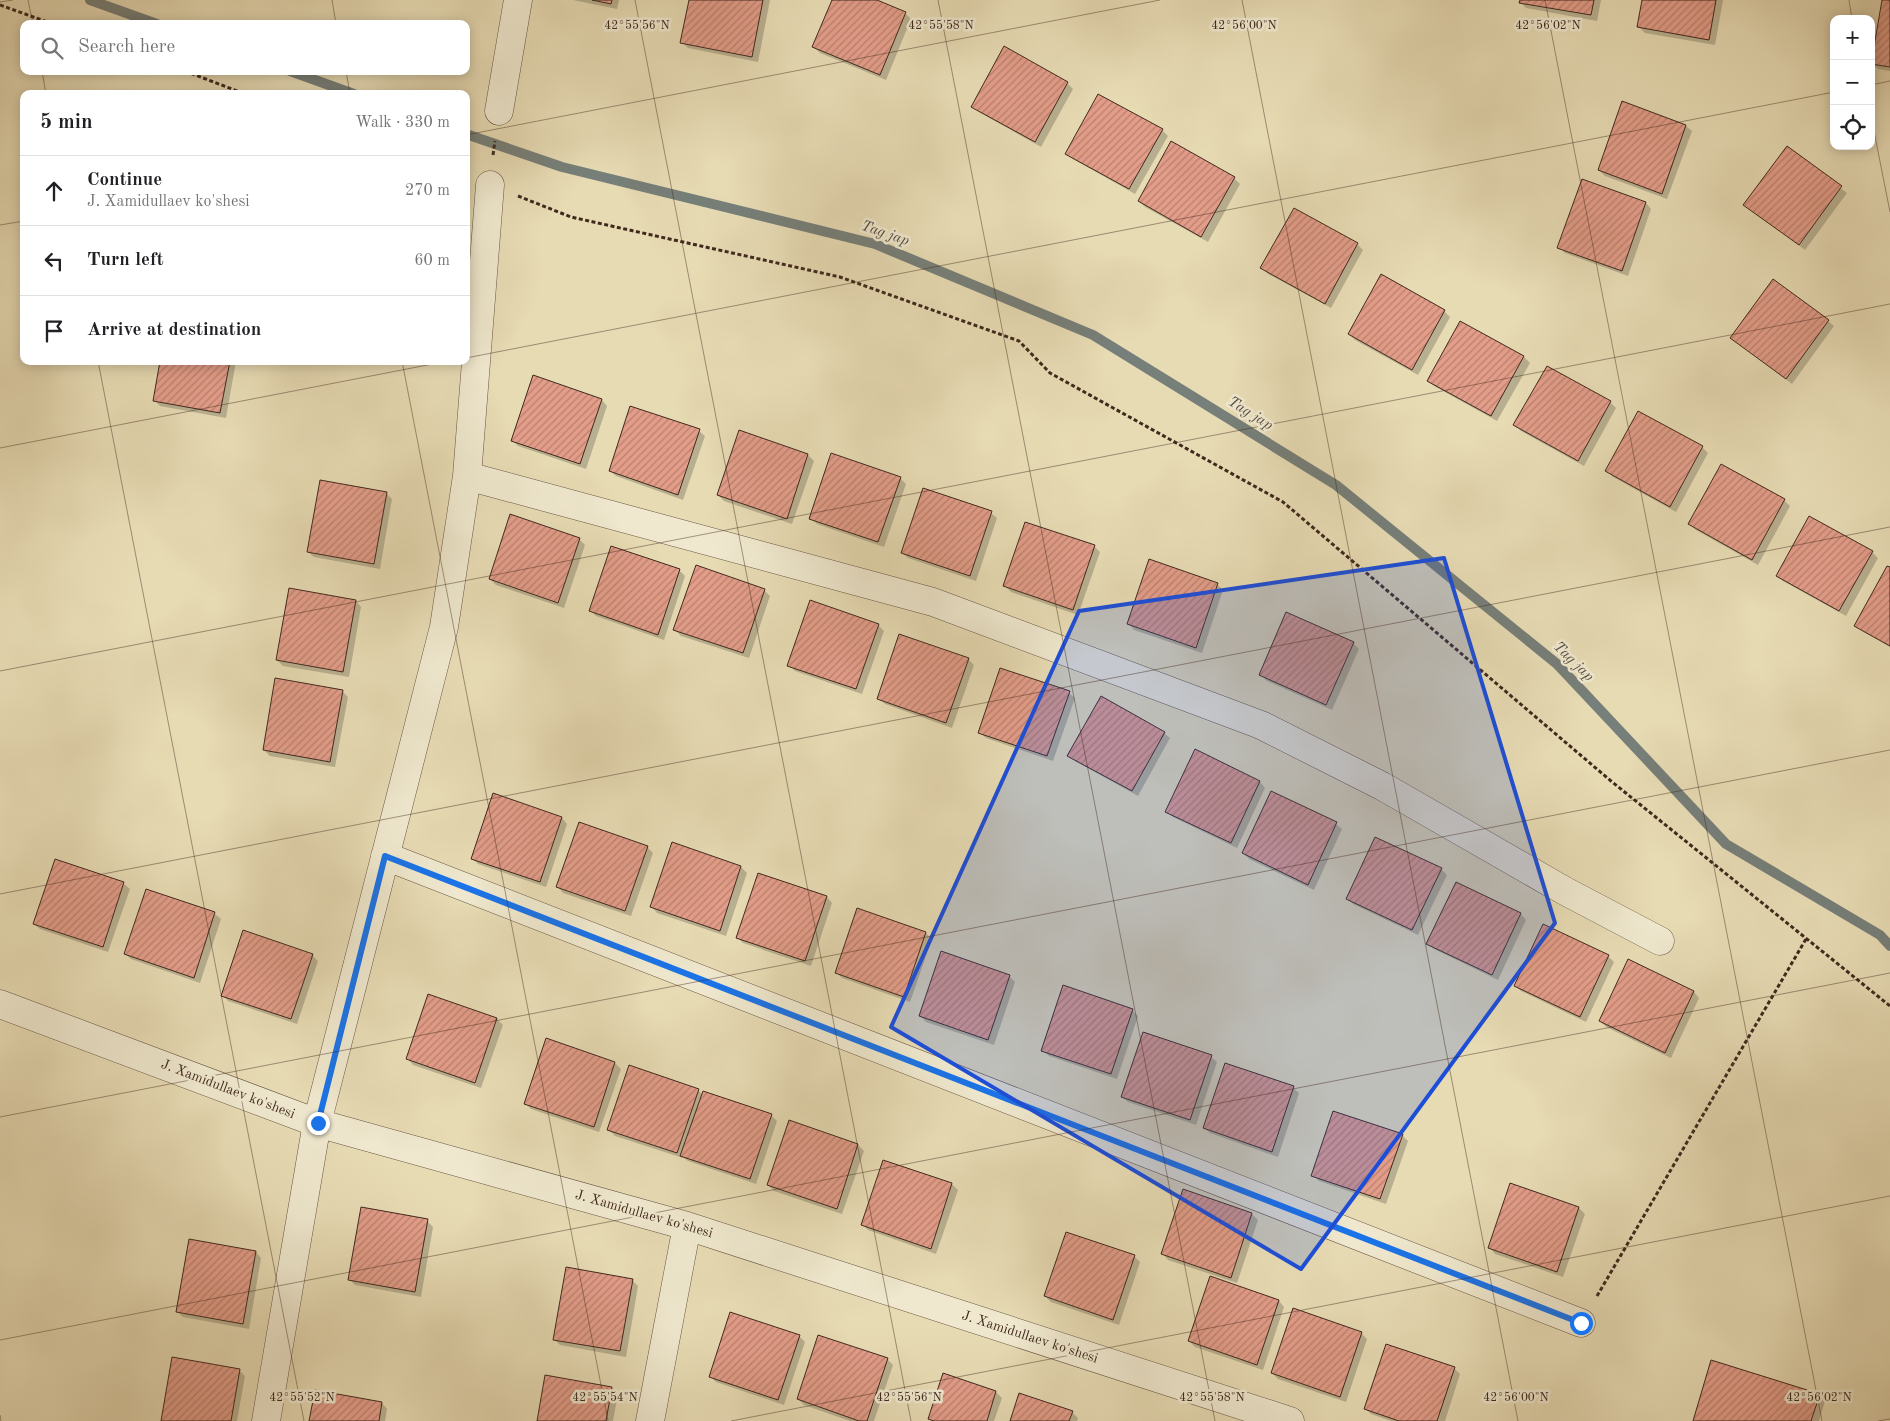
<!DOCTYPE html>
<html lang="en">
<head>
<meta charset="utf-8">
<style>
	:root { --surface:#fff; --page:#f2f2f2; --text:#202124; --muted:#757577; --line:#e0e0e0 }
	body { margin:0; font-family:"Old Standard TT",serif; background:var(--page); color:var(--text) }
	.controls { position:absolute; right:15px; top:15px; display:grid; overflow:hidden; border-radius:10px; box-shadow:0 2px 12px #0003 }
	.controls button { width:45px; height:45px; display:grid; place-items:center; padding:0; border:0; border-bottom:1px solid var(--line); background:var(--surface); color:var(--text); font:25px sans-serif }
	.stop { position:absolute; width:15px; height:15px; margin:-11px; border:4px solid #1a73e8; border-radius:50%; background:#fff }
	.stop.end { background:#1a73e8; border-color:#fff; box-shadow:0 1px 5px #0008 }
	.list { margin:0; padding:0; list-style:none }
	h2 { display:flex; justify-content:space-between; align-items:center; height:65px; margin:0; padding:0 20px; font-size:21px }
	h2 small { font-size:16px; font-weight:400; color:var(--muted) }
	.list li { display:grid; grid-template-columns:32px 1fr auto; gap:15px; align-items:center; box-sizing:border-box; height:70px; padding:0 20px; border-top:1px solid var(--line) }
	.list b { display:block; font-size:19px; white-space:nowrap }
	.list p { margin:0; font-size:16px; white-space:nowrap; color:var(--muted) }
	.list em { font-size:16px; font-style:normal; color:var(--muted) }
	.icon { flex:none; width:28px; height:28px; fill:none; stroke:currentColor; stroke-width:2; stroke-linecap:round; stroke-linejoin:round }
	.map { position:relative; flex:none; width:1890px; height:1421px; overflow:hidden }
	.search { position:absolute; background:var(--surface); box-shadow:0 2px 12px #0003; left:20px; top:20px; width:450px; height:55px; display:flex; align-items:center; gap:12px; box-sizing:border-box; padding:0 18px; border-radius:10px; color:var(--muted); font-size:19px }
	.panel { position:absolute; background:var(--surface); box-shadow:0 2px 12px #0003; left:20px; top:90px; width:450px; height:275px; border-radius:10px }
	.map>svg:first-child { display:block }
</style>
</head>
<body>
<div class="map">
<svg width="1890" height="1421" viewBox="0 0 1890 1421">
	<defs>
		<pattern id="building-hatch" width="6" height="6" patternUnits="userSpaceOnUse" patternTransform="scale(1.25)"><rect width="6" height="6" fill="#e39d89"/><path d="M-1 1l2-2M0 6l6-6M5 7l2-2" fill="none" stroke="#b9806f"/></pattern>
	</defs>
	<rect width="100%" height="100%" fill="#e7dbb4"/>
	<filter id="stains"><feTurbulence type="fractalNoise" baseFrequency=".004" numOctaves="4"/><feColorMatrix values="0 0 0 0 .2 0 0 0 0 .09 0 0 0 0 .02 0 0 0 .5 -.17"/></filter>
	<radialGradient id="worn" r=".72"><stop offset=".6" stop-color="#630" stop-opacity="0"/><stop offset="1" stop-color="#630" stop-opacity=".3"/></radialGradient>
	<path fill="#0003" d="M573,0H619L617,9Z
		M690,0H770L758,62L688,48L682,42Z
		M833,0H874L905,13L911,19L886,80L820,53L814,47Z
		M1521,0H1601L1597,21L1526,8L1521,3Z
		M1643,0H1723L1715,45L1645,33L1639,27Z
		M1883,0H1890V71L1878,69L1872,63Z
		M1005,48L1067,83L1073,89L1041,147L979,112L973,106Z
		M1686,126L1692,131L1667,199L1605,176L1599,170Z
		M1162,130L1168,136L1135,194L1073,159L1067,154Z
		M1787,147L1847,193L1805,250L1751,210Z
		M1234,178L1240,184L1208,242L1145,207L1139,201Z
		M1646,203L1651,209L1628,276L1565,253L1559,247Z
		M1357,244L1363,250L1331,308L1268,274L1262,268Z
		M1444,311L1450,317L1418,375L1355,340L1349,334Z
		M1828,321L1834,326L1792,384L1732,338Z
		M1461,322L1524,357L1530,363L1497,421L1434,386L1429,381Z
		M161,361H236L226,418L160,406L154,400Z
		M602,400L607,406L586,469L518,446L512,440Z
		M1610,402L1616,408L1584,466L1521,431L1515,425Z
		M699,431L705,436L683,500L616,476L610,471Z
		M1702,447L1708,453L1676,512L1613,477L1607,471Z
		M808,455L814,461L792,524L724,501L718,495Z
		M900,478L906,484L884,547L817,524L811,518Z
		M924,489L991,513L997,518L976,581L908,558L902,553Z
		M386,493L392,499L380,569L314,557L308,552Z
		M1784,500L1790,506L1758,565L1696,530L1690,524Z
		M1809,517L1872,552L1878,558L1846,616L1783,581L1777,576Z
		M579,539L585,545L564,608L496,585L490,579Z
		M1094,546L1100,552L1078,615L1011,592L1005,586Z
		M1890,569V647L1862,631L1856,625Z
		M679,570L685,576L664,640L596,616L590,610Z
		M1217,584L1223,590L1202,653L1134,630L1129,624Z
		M764,590L770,596L749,658L681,636L675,630Z
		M356,601L361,607L349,677L283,666L277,660Z
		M878,625L884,631L862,694L795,671L789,665Z
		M1353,643L1359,649L1332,710L1267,681L1261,675Z
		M968,659L974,665L952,728L885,704L879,698Z
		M342,691L348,697L335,767L270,756L264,750Z
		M1069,693L1075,698L1053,761L986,738L980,733Z
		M1164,733L1170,738L1138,796L1075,761L1069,755Z
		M1195,751L1260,782L1265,788L1237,848L1173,817L1167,811Z
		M1272,793L1336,824L1342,829L1314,890L1249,859L1243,853Z
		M494,795L562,818L567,824L546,887L478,864L472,858Z
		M673,844L741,867L747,873L726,936L657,913L652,907Z
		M647,847L653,853L631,916L563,893L558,887Z
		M56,860L124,884L130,889L108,952L40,929L34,924Z
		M1441,869L1447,875L1418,935L1353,904L1347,898Z
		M1456,883L1521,914L1526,920L1498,980L1434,949L1428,943Z
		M147,891L215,914L221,919L200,983L131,959L125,954Z
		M827,897L832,903L811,966L743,943L737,937Z
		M926,933L932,939L910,1002L842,978L836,972Z
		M312,955L318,961L297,1024L228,1001L223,995Z
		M1608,956L1614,962L1586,1022L1521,991L1515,985Z
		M1629,961L1694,992L1699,998L1671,1058L1606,1027L1600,1021Z
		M1009,976L1015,982L994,1045L926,1022L920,1016Z
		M429,996L497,1019L503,1025L481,1088L413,1065L408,1059Z
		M1132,1010L1138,1016L1117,1079L1049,1056L1043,1050Z
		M547,1040L615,1063L621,1069L599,1132L531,1109L525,1103Z
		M1211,1057L1217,1062L1196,1125L1128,1102L1122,1097Z
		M1293,1088L1299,1093L1278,1157L1210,1133L1204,1128Z
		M698,1090L703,1095L771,1115L777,1121L756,1184L688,1161L683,1157V1158L615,1136L609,1130Z
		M790,1122L858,1145L864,1151L842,1214L774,1191L768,1185Z
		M1402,1135L1408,1141L1386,1204L1319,1181L1313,1175Z
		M884,1161L952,1184L958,1190L936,1254L868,1230L862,1224Z
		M1511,1185L1579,1208L1585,1214L1563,1277L1495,1254L1490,1248Z
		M1184,1191L1252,1214L1258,1220L1237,1283L1168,1260L1163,1254Z
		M427,1221L433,1227L421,1297L355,1285L349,1279Z
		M256,1252L261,1258L249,1329L183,1317L177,1311Z
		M1134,1256L1140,1262L1119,1325L1051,1302L1045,1296Z
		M632,1280L638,1286L626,1357L560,1345L554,1339Z
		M1279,1301L1284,1307L1263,1370L1195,1347L1189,1341Z
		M1361,1333L1367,1339L1346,1402L1278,1379L1272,1373Z
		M799,1336L805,1342L784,1405L716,1382L710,1376Z
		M887,1359L893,1365L874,1421H850L804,1405L798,1399Z
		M1454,1368L1460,1374L1445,1421H1391L1371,1414L1365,1408Z
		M239,1370L245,1376L237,1421H162Z
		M944,1375L996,1392L1002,1398L994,1421H932L930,1419Z
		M612,1388L618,1394L613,1421H538Z
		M1819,1396L1825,1401L1819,1421H1694Z
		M382,1403L387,1409L385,1421H311Z
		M1072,1412L1078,1418L1077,1421H1011Z"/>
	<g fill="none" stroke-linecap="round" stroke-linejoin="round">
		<path stroke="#767f79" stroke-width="10" d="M90,0L157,24
			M290,71L354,94
			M466,134L562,167L875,244L1093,335L1336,485L1557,664L1726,844L1880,935L1890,946"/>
	</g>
	<path fill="url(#building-hatch)" stroke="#40291d" d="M592,0H612L611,4Z
		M689,0H763L752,57L680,43Z
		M832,0H877L906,12L880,75L812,47Z
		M1520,0H1594L1591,15L1519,3Z
		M1642,0H1716L1709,40L1637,27Z
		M1882,0H1890V67L1871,64Z
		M1004,46L1068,82L1035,142L971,107Z
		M1098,94L1163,129L1129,189L1065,154Z
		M1622,101L1686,125L1662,194L1598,170Z
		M1171,141L1235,177L1201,237L1138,201Z
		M1787,146L1842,186L1799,245L1743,205Z
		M1582,179L1646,202L1622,271L1557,248Z
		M1294,208L1358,243L1325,304L1260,268Z
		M1381,274L1445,310L1412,370L1348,334Z
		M1773,279L1829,320L1786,379L1730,338Z
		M1460,321L1524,356L1491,416L1427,381Z
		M160,361H230L220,413L153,401Z
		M1547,366L1611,401L1578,461L1513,425Z
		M533,375L602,399L580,464L511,441Z
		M630,406L700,429L678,495L609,471Z
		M1638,411L1703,446L1670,507L1605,471Z
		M739,430L808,454L787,519L717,495Z
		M831,453L901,477L878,542L809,519Z
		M1721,464L1785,499L1752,560L1688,524Z
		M320,480L387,492L374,564L307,552Z
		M923,488L992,511L970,576L901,553Z
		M510,514L580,538L558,603L489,579Z
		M1809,516L1873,551L1839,611L1776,576Z
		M1025,522L1095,545L1073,610L1003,586Z
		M611,546L680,569L658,635L589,611Z
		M1149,559L1218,583L1196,648L1127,624Z
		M696,565L765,589L743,653L673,630Z
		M1887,566L1890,567V646L1854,626Z
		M289,588L356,600L343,672L276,660Z
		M810,600L879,624L856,689L787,666Z
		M1286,612L1354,642L1326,705L1259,675Z
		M899,634L969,658L946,723L877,699Z
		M1000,668L1070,691L1047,756L978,733Z
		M275,678L343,690L330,762L263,750Z
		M1101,696L1165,732L1132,791L1067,756Z
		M1195,749L1260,781L1231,843L1165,812Z
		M1271,791L1337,822L1308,885L1242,853Z
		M493,793L562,817L540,882L471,859Z
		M579,822L648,846L625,911L556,887Z
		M1375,837L1442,868L1412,930L1346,899Z
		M672,842L741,866L720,931L650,907Z
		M55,859L124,882L103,947L33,924Z
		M758,873L827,896L805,961L736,938Z
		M1456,882L1521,913L1492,975L1426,944Z
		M146,889L215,912L194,978L124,954Z
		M857,908L926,932L904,997L835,973Z
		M1543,924L1609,955L1580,1017L1514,986Z
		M243,930L313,954L291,1019L221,996Z
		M941,951L1010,975L988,1040L919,1016Z
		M1628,959L1694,991L1665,1053L1599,1021Z
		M1063,985L1133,1009L1111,1074L1041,1051Z
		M428,994L497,1018L475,1083L406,1059Z
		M1143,1032L1212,1055L1190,1120L1121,1097Z
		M546,1038L615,1062L594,1127L524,1104Z
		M1225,1063L1294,1086L1272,1152L1203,1128Z
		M629,1065L699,1089L677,1153L607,1130Z
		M703,1091L772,1114L750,1179L680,1156Z
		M1333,1111L1403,1134L1380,1199L1311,1176Z
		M789,1120L858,1144L837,1209L767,1185Z
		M883,1160L952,1183L931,1249L861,1225Z
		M1510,1183L1579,1207L1557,1272L1488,1248Z
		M1183,1189L1252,1213L1231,1278L1161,1254Z
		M361,1207L428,1219L415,1292L348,1280Z
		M1066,1232L1135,1255L1113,1320L1044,1296Z
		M189,1239L256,1251L243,1324L176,1312Z
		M566,1267L633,1279L620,1351L553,1340Z
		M1210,1276L1279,1300L1257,1365L1188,1341Z
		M1293,1308L1362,1332L1340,1397L1271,1373Z
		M730,1312L800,1335L778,1400L709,1377Z
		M818,1335L888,1358L867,1421H859L797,1399Z
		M1386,1344L1455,1367L1437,1421H1399L1364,1409Z
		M172,1357L240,1369L231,1421H161Z
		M1711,1360L1820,1394L1811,1421H1693Z
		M943,1373L996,1391L987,1421H934L928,1419Z
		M545,1375L612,1387L606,1421H537Z
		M315,1390L382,1402L379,1421H309Z
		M1019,1393L1073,1411L1069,1421H1010Z"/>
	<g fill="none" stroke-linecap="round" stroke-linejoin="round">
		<defs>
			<path id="minor" d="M499,111L518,0
				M467,476L933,602L1261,725L1382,786L1565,891L1660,941
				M385,856L1581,1323
				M0,1004L317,1123L687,1226L1290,1421
				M266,1421L317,1123L444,627L467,476L490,185
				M650,1421L687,1226"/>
		</defs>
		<use href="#minor" stroke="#6a5643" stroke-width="29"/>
		<path stroke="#40291d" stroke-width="3" stroke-dasharray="4 2.5" stroke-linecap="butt" d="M0,5L53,24
			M185,71L245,94
			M493,155L495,141
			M518,196L571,217L840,277L1019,341L1050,373L1283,502L1611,781L1890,1006
			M1597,1296L1806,939"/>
		<use href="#minor" stroke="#efe8ce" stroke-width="28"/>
	</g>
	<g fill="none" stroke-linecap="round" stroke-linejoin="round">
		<path stroke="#1a73e8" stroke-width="6" d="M318,1123L385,856L1581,1323"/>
	</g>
	<path fill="#1d4ed8" fill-opacity="0.2" stroke="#1d4ed8" stroke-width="4" stroke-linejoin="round" d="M1444,558L1555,923L1301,1269L891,1027L1079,611Z"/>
	<path fill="none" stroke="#40291d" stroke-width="1" stroke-opacity="0.45" d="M28,0L33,24M332,0L336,24M635,0L911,1421M938,0L1215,1421M1242,0L1518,1421M1545,0L1822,1421M1849,0L1852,19M0,2L13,0M42,71L46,94M346,71L350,94M1871,85L1890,81M1871,116L1890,212M466,135L1160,0M0,225L24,221M466,358L1834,92M98,361L304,1421M402,361L608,1421M0,448L448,361M0,671L1890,304M0,894L1890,527M0,1117L1890,750M0,1340L1890,973M0,1415L1,1421M731,1421L1890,1196M1878,1421L1890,1419"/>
	<g text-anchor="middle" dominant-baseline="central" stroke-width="5" stroke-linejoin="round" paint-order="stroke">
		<g font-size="14" fill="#40291d" stroke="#efe8ce">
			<text transform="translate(228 1089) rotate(21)">J. Xamidullaev ko'shesi</text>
			<text transform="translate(644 1214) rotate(16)">J. Xamidullaev ko'shesi</text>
			<text transform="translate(1030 1337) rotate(18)">J. Xamidullaev ko'shesi</text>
		</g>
		<g font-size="15" font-style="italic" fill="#564d43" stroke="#efe8ce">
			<text transform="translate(885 234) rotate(19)">Tag jap</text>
			<text transform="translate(1250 414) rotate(32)">Tag jap</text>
			<text transform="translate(1573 662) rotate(44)">Tag jap</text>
		</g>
	</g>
	<g font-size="12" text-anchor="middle" fill="#40291d" stroke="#efe8ce" stroke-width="5" stroke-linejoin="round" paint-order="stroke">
		<text x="637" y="29">42°55'56"N</text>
		<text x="941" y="29">42°55'58"N</text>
		<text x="1244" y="29">42°56'00"N</text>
		<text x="1548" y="29">42°56'02"N</text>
		<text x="302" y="1401">42°55'52"N</text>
		<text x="605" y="1401">42°55'54"N</text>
		<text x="909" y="1401">42°55'56"N</text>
		<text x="1212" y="1401">42°55'58"N</text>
		<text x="1516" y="1401">42°56'00"N</text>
		<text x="1819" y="1401">42°56'02"N</text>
	</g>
	<rect width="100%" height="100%" filter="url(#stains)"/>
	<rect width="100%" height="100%" fill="url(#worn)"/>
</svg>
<div class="controls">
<button>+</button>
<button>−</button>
<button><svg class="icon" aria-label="locate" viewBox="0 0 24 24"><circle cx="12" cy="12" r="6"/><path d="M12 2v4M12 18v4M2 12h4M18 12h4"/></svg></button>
</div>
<div class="stop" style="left:1581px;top:1323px"></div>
<div class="stop end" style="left:318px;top:1123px"></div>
<div class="search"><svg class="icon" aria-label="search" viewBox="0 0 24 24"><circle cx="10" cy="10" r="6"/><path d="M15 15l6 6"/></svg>Search here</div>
<section class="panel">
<h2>5 min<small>Walk · 330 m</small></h2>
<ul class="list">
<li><svg class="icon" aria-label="ahead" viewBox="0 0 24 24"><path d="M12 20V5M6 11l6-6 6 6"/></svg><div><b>Continue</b><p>J. Xamidullaev ko'shesi</p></div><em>270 m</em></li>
<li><svg class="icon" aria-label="left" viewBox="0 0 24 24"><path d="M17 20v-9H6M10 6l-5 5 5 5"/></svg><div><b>Turn left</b></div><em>60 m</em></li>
<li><svg class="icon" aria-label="arrive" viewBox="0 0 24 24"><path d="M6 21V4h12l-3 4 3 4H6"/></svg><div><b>Arrive at destination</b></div></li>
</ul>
</section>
</div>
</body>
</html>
